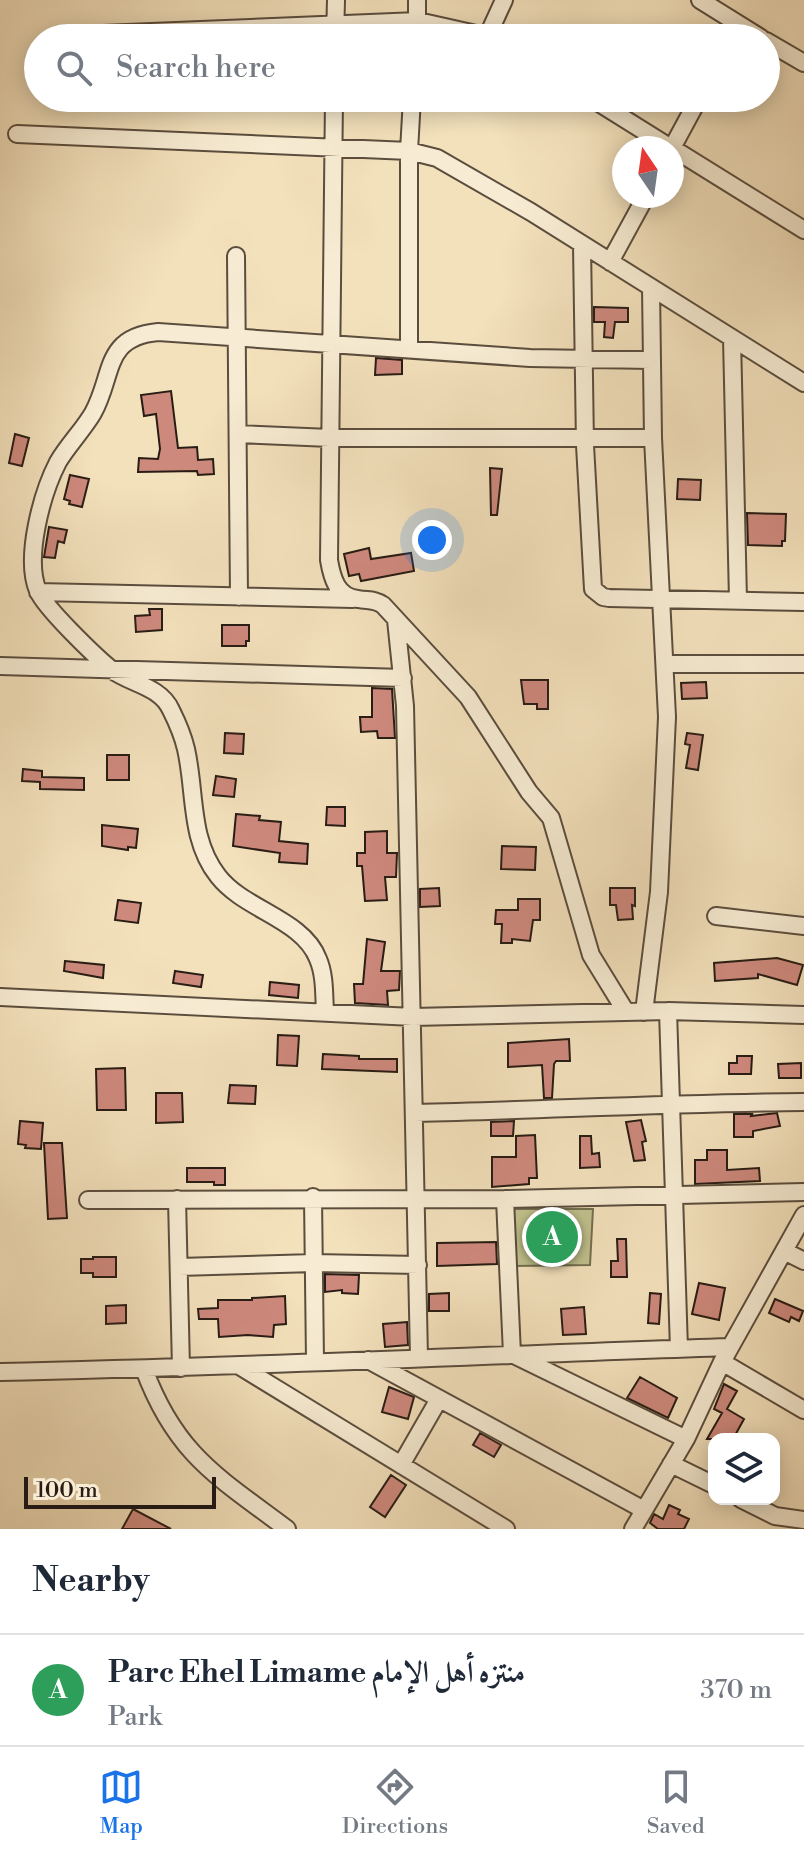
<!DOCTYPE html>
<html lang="en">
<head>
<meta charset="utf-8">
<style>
	:root { --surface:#fff; --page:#f6f6f7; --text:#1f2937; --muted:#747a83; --line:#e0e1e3; --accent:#1a73e8 }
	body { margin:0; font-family:"Libre Bodoni",Amiri,serif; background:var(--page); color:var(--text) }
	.controls { position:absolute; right:24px; bottom:24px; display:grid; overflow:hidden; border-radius:16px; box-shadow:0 4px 20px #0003 }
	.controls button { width:72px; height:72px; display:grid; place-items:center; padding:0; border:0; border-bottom:2px solid var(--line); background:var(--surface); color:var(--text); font:40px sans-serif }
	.compass { position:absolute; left:612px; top:136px; width:72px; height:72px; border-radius:50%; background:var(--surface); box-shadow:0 4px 20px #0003; rotate:347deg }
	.scale { position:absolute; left:24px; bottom:20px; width:192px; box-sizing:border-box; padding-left:8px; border:4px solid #281c14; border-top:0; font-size:22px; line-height:28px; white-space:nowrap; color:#281c14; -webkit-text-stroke:6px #f7ecd3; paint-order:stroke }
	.you { position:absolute; left:432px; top:540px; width:28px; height:28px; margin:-20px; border:6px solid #fff; border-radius:50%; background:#1a73e8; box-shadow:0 0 0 12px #1a73e833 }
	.badge { display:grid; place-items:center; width:52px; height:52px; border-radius:50%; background:var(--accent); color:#fff; font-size:26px; font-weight:700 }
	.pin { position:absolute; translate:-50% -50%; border:4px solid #fff; box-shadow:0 2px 8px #0006 }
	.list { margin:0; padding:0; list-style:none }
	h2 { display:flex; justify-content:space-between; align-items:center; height:104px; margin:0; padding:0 32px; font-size:34px }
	h2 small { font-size:26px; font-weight:400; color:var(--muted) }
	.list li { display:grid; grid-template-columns:52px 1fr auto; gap:24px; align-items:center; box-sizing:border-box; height:112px; padding:0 32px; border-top:2px solid var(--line) }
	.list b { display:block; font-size:30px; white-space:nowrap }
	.list p { margin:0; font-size:26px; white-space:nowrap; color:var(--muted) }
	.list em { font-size:26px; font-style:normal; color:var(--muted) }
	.icon { flex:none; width:44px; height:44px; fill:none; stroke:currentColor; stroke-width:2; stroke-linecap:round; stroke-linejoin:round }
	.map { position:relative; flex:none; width:804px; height:1529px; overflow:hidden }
	.search { position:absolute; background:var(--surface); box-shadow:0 4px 20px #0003; left:24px; right:24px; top:24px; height:88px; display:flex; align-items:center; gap:20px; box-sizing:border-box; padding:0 28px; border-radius:44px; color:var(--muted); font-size:30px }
	.sheet { height:216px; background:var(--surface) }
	nav { display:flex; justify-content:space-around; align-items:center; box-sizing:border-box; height:112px; border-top:2px solid var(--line); background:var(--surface); font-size:22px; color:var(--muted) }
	nav a { display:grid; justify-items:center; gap:4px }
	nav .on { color:var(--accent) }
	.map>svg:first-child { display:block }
</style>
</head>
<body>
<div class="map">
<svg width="804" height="1529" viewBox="0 0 804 1529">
	<rect width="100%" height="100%" fill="#f3e1bc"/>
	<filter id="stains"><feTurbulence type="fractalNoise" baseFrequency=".0025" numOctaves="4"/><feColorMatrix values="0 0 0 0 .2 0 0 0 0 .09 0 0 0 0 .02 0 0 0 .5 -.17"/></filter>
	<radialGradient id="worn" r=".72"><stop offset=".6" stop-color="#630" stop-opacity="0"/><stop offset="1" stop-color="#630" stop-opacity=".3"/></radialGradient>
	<path fill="#c0c18d" stroke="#746e50" stroke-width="2" d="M511,1209H593L590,1265L514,1266Z"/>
	<path fill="#ce897d" stroke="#281c14" stroke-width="2" d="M594,307L628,308V322H615L613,338L604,337L605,322H594Z
		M376,358L402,360V374L375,375Z
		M171,391L178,448L197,447L198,460L213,459L214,474L198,475L197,471L138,472L139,458L158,459L160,449L156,414L144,416L141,395Z
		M15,434L29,438L22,466L9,463Z
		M490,468L502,469L497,515H491Z
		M70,475L89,479L82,507L69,504L70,501L64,499Z
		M678,479L701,480L700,500L677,499Z
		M747,513L786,514L785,541H782V546L748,545Z
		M49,527L67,530L64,543L58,541L55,558L44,557Z
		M369,548L371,559L411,553L414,571L361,581L359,574L349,576L344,554Z
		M149,609H162V630L136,632L135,616L150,615Z
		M222,625H249V641H246V646H222Z
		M521,680H548V709H537V704H524Z
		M706,682L707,698L682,699L681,683Z
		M372,688L392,689L395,738H378L377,731L361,732L360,717H372Z
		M225,733L244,734L243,754L224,753Z
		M687,733L703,735L698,770L686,768L690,745L685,744Z
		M107,755H129V780H107Z
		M23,769L42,771V777L84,778V790L40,789V782L22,781Z
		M216,776L236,779L234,797L213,795Z
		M327,807H345V826L326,825Z
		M236,814L260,816L259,820L281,822L279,841L308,844L307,864L279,862L280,853L233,846Z
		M102,825L138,829L136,848L128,847V850L102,846Z
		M387,831V853H397L396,877H385L387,900L365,901L362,866H357V853H365V832Z
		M502,846L536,847L535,870L501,869Z
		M439,888L440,906L420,907V889Z
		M610,888H635V906L632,905L633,919L618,920L616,905H610Z
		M518,899H540V920H533L530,941L512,939V943H501L502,924H495L496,910H518Z
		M118,900L141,903L138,923L115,920Z
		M367,939L385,942L381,971H400L399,990L387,991L388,1005L355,1003L354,984H363Z
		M777,958L803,965L797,985L758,974V978L715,981L714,963Z
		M65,961L104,965L103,978L64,971Z
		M175,971L203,975L201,987L173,983Z
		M270,982L299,985L298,998L269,995Z
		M278,1035L299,1036L297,1066L277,1065Z
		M569,1039L570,1061H556L554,1064L552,1098H544L542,1065L508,1067V1043Z
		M323,1054L359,1056V1059H397V1072L322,1069Z
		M737,1056H752L751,1074H729V1063H737Z
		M801,1063V1078H779L778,1064Z
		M125,1068L126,1110H97L96,1069Z
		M230,1085L256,1086L255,1104L228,1103Z
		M156,1093H182L183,1122L156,1123Z
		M777,1113L780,1126L753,1131V1137H734V1114H752L751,1116Z
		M641,1120L646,1141L642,1142L645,1160L634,1161L626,1122Z
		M20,1121L43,1123L41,1149L25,1148L26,1145L18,1144Z
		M514,1121L513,1136H491V1122Z
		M535,1135L537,1178H529V1184L492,1187V1157H516V1136Z
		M580,1136H591L592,1154L599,1153L600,1167L580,1168Z
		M44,1143H62L67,1218L48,1219Z
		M707,1150H727V1170L759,1168L760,1181L695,1184V1160H707Z
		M187,1168H225V1185H214V1182H187Z
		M617,1239H626L627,1277H611V1261H618Z
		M496,1242L497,1264L437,1266V1243Z
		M93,1257H116V1277H93V1273H81V1259H93Z
		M325,1274L359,1275L358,1294L342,1293V1290L325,1292Z
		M699,1283L725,1288L719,1320L692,1314Z
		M449,1293V1311H429V1294Z
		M650,1293L661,1294L659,1324L648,1323Z
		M285,1296L286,1324L274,1325L273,1337L248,1335L219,1337L218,1319H199L198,1309L218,1308V1300H252V1298Z
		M775,1299L803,1311L799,1321L791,1317L789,1322L769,1313Z
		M126,1305V1323L106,1324V1306Z
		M584,1307L586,1334L563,1335L561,1309Z
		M407,1322L408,1345L385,1347L383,1324Z
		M640,1377L677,1398L668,1418L627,1398Z
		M724,1384L737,1391L727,1409L744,1419L733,1439H707L722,1413L714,1409Z
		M389,1387L414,1397L408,1419L382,1412Z
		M480,1433L501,1445L494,1457L473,1445Z
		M391,1475L406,1485L385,1517L370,1507Z
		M669,1505L680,1510L678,1514L689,1519L684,1529H658L650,1523L654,1514L663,1519Z
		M133,1509L171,1529H122Z"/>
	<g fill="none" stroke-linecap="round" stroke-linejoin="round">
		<defs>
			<path id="minor" d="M700,0L761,38
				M102,34L418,21L494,38
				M488,35L504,0
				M335,38L336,0
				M417,38V0
				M766,41L804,63
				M334,98L329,560C332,578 337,597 358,599C369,601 374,599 383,605L468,697L529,792L551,818L591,955L626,1012
				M591,98L671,148
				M17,134L409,151L437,158L531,212L804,383
				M672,148L804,230
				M672,148L699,98
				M582,245L585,445L593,589L603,597L609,598L804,602
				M236,256L239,597
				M610,262L646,196
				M732,338L738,600
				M409,348V151L412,98
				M238,434L330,438H653
				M38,592L353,599
				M396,620L405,706L419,1357
				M665,664H804
				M0,666L403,678
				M716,916L804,926
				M0,997L413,1017L668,1011L804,1015
				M668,1011L679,1349
				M644,1012L659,892L667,717L653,438L651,287
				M325,1013C324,995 325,975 318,959C303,919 244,910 218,876C189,839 196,793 186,749C183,736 177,722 171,710C160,686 131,684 112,670C96,657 45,608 38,591C24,558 42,493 58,462C68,445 83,430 93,413C114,375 103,337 158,332L530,358L652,360
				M415,1113C545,1110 674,1103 804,1102
				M313,1197L315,1361
				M177,1199L181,1368
				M505,1199L512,1354L686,1439
				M88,1200L505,1199L804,1192
				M784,1251L804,1261
				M179,1267L314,1263L418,1265
				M368,1360L644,1510
				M722,1362L804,1410
				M241,1367L506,1529
				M144,1369C176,1455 218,1477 287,1529
				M0,1372C244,1367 487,1355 730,1347
				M671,1464L714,1485
				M401,1465L439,1399
				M741,1499L775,1516L804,1520
				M633,1529L686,1439L722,1362L804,1215"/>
		</defs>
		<use href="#minor" stroke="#5b4d3e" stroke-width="20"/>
		<use href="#minor" stroke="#f7ecd3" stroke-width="16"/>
	</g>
	<rect width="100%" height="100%" filter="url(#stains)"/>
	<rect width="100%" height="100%" fill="url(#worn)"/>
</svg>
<div class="controls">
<button><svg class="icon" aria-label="layers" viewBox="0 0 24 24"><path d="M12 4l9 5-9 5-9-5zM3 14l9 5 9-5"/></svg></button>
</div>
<svg class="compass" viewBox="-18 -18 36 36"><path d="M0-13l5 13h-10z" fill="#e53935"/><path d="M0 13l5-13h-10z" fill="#747a83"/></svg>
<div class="scale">100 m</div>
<div class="you"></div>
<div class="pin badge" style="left:552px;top:1237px;background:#2e9e5b">A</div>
<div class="search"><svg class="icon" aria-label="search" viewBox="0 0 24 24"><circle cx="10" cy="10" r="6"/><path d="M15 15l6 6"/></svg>Search here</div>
</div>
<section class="sheet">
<h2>Nearby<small></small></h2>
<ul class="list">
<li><span class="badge" style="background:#2e9e5b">A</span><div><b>Parc Ehel Limame منتزه أهل الإمام</b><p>Park</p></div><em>370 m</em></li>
</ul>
</section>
<nav>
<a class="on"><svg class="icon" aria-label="map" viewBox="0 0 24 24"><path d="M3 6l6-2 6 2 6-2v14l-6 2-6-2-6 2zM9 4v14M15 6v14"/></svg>Map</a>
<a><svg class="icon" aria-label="directions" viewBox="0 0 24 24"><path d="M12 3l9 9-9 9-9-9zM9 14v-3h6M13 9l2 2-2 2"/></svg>Directions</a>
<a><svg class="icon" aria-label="saved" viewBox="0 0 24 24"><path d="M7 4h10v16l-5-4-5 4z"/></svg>Saved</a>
</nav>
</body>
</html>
